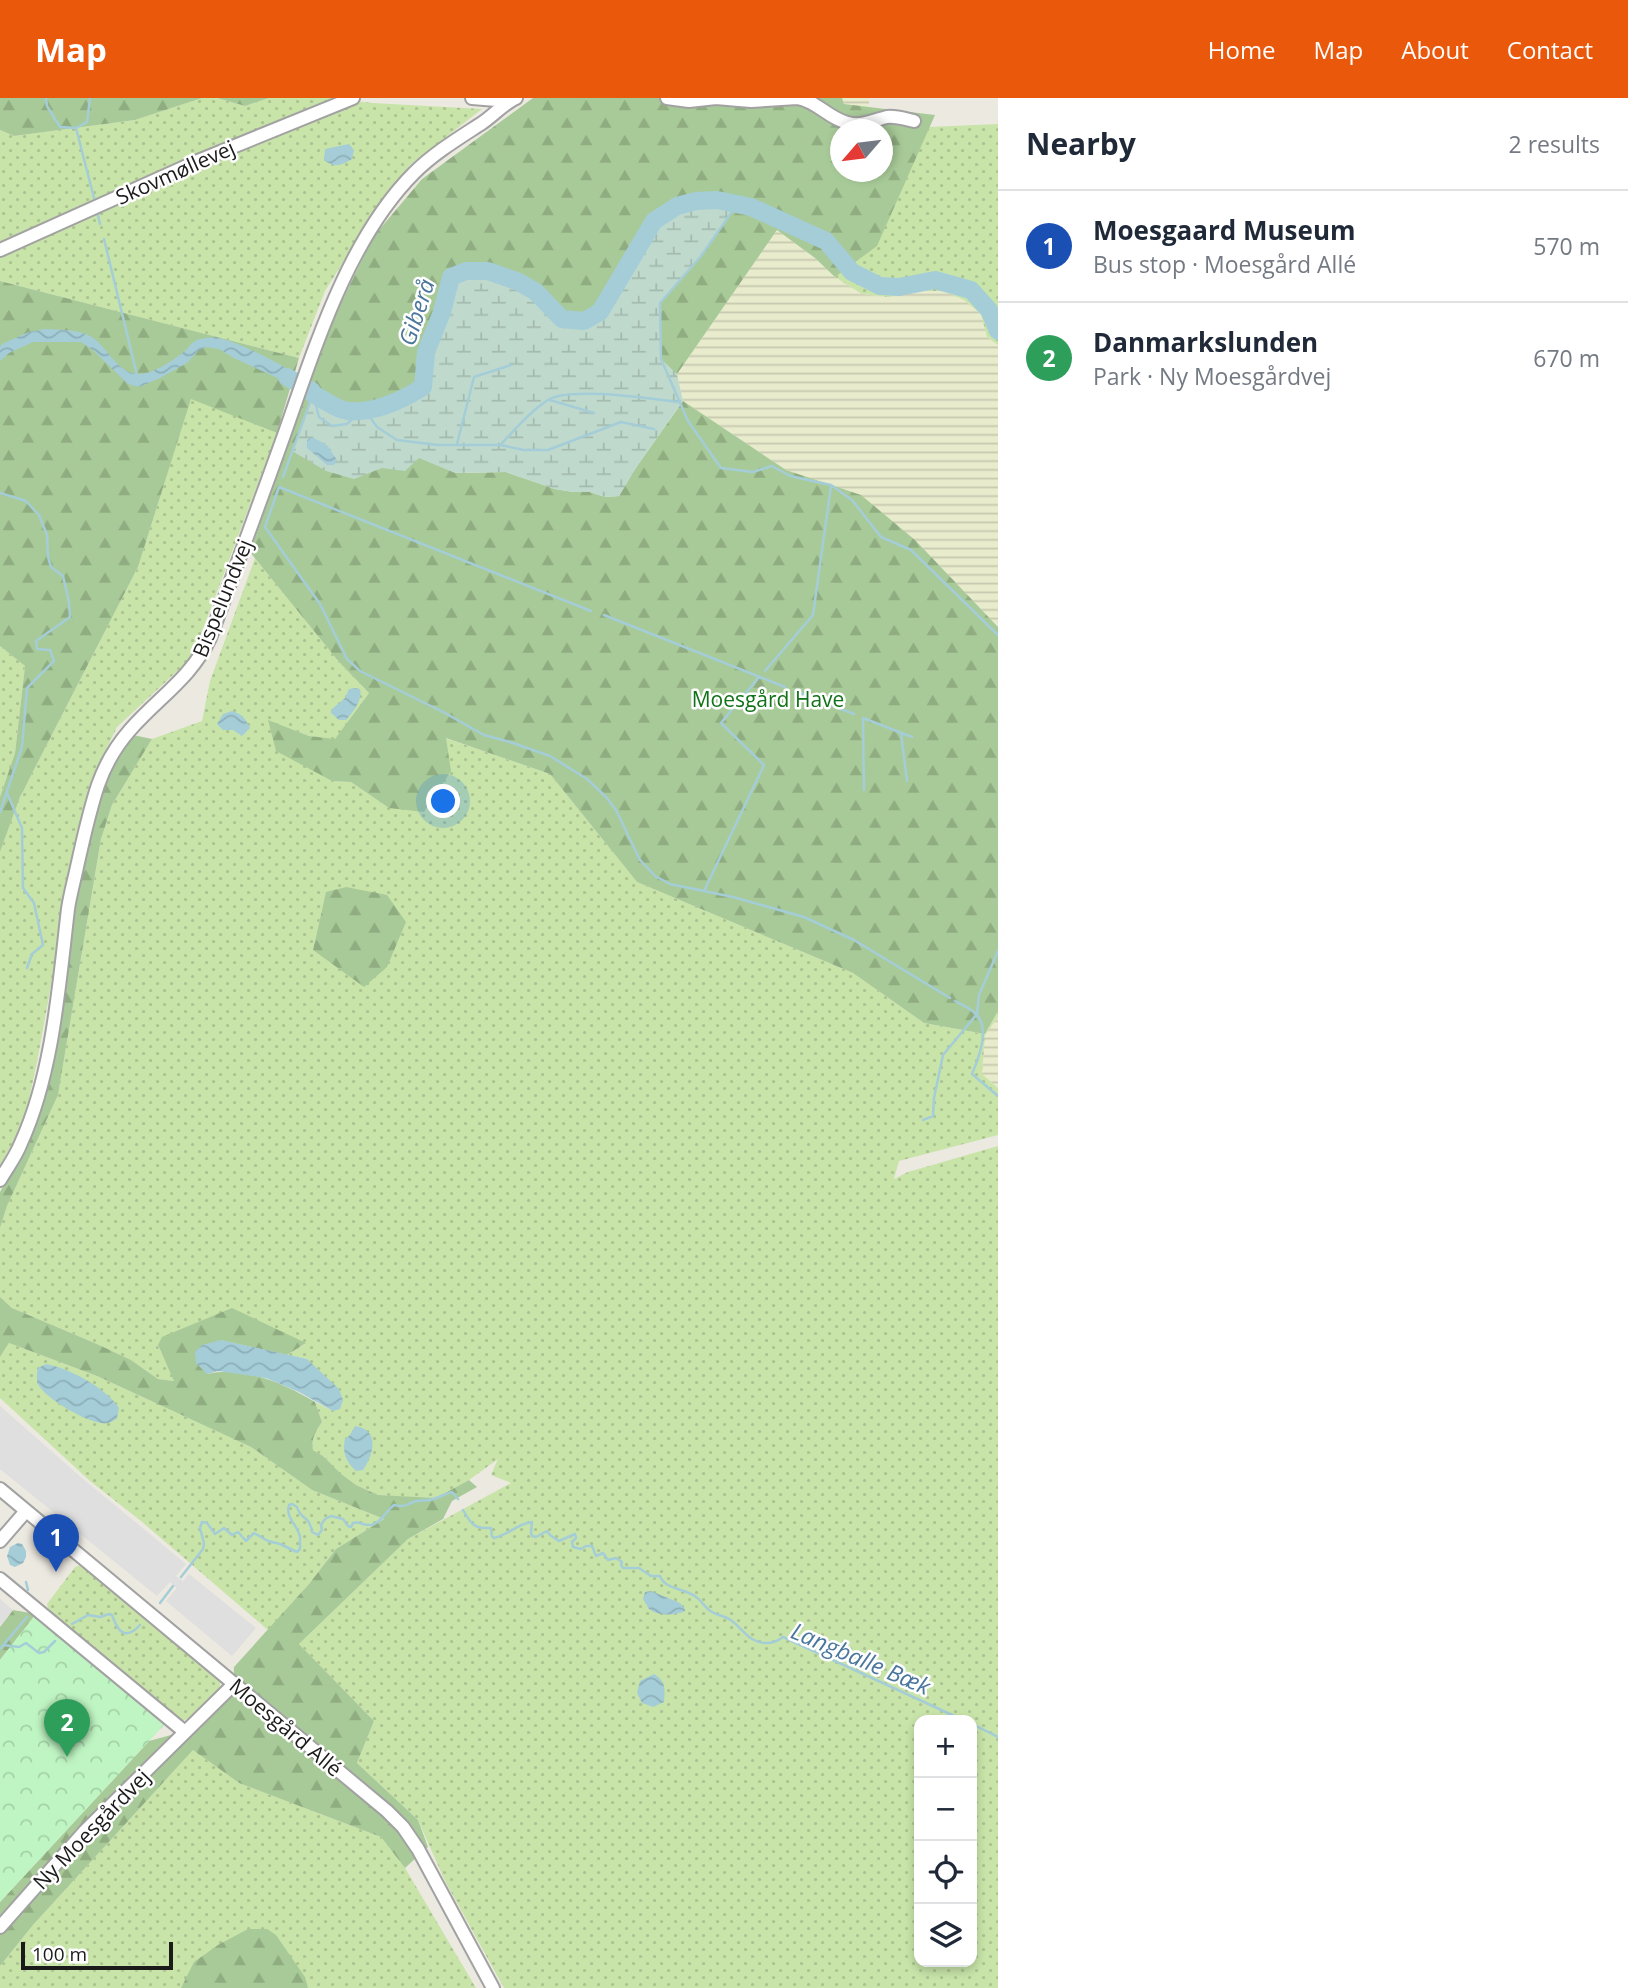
<!DOCTYPE html>
<html lang="en">
<head>
<meta charset="utf-8">
<style>
	:root { --surface:#fff; --page:#f6f6f7; --text:#1f2937; --muted:#747a83; --line:#e0e1e3; --accent:#ea580c }
	body { margin:0; font-family:"Open Sans",sans-serif; background:var(--page); color:var(--text) }
	.controls { position:absolute; right:21px; bottom:21px; display:grid; overflow:hidden; border-radius:14px; box-shadow:0 4px 10px #0003 }
	.controls button { width:63px; height:63px; display:grid; place-items:center; padding:0; border:0; border-bottom:2px solid var(--line); background:var(--surface); color:var(--text); font:35px sans-serif }
	.compass { position:absolute; left:830px; top:21px; width:63px; height:63px; border-radius:50%; background:var(--surface); box-shadow:0 4px 10px #0003; rotate:242deg }
	.scale { position:absolute; left:21px; bottom:18px; width:152px; box-sizing:border-box; padding-left:7px; border:4px solid #1b1b1b; border-top:0; font-size:19px; line-height:24px; white-space:nowrap; color:#1b1b1b; -webkit-text-stroke:5px #fff; paint-order:stroke }
	.you { position:absolute; left:444px; top:704px; width:24px; height:24px; margin:-18px; border:5px solid #fff; border-radius:50%; background:#1a73e8; box-shadow:0 0 0 10px #1a73e833 }
	.badge { display:grid; place-items:center; width:46px; height:46px; border-radius:50%; background:var(--accent); color:#fff; font-size:23px; font-weight:700 }
	.pin { position:absolute; translate:-50% -58px; filter:drop-shadow(0 2px 4px #0008) }
	.pin::after { content:''; position:absolute; top:37px; width:24px; height:21px; background:inherit; clip-path:polygon(0 0,100% 0,50% 100%) }
	.list { margin:0; padding:0; list-style:none }
	h2 { display:flex; justify-content:space-between; align-items:center; height:91px; margin:0; padding:0 28px; font-size:30px }
	h2 small { font-size:23px; font-weight:400; color:var(--muted) }
	.list li { display:grid; grid-template-columns:46px 1fr auto; gap:21px; align-items:center; box-sizing:border-box; height:112px; padding:0 28px; border-top:2px solid var(--line) }
	.list b { display:block; font-size:26px; white-space:nowrap }
	.list p { margin:0; font-size:23px; white-space:nowrap; color:var(--muted) }
	.list em { font-size:23px; font-style:normal; color:var(--muted) }
	.icon { flex:none; width:38px; height:38px; fill:none; stroke:currentColor; stroke-width:2; stroke-linecap:round; stroke-linejoin:round }
	.map { position:relative; flex:none; width:998px; height:1890px; overflow:hidden }
	header { display:flex; align-items:center; gap:42px; box-sizing:border-box; height:98px; padding:0 35px; background:var(--accent); color:#fff }
	header strong { font-size:33px }
	nav { display:flex; gap:38px; margin-inline-start:auto; font-size:24px }
	main { display:flex }
	aside { flex:1; background:var(--surface) }
	.map>svg:first-child { display:block }
</style>
</head>
<body>
<header>
<strong>Map</strong>
<nav><a>Home</a><a>Map</a><a>About</a><a>Contact</a></nav>
</header>
<main>
<div class="map">
<svg width="998" height="1890" viewBox="0 0 998 1890">
	<defs>
		<pattern id="farmland-rules" width="6" height="5" patternUnits="userSpaceOnUse" patternTransform="scale(1.75)"><rect width="6" height="5" fill="#e9ebcd"/><path d="M0 2.5h6" fill="none" stroke="#c7c9af"/></pattern>
		<pattern id="grass-dots" width="8" height="8" patternUnits="userSpaceOnUse" patternTransform="scale(1.75)"><rect width="8" height="8" fill="#c8e4a9"/><path d="M2 2h.1M6 6h.1" fill="none" stroke="#abc391" stroke-width="1.8" stroke-linecap="round"/></pattern>
		<pattern id="forest-firs" width="22" height="20" patternUnits="userSpaceOnUse" patternTransform="scale(1.75)"><rect width="22" height="20" fill="#a8ca98"/><path d="M5 1l3.5 6h-7zM16 11l3.5 6h-7z" fill="#90ad82"/></pattern>
		<pattern id="wetland-marsh" width="20" height="14" patternUnits="userSpaceOnUse" patternTransform="scale(1.75)"><rect width="20" height="14" fill="#bfdacd"/><path d="M1 5h8M5 5V1M11 12h8M15 12V8" fill="none" stroke="#a4baaf"/></pattern>
		<pattern id="park-crowns" width="20" height="18" patternUnits="userSpaceOnUse" patternTransform="scale(1.75)"><rect width="20" height="18" fill="#bff5c3"/><path d="M2 6a3 3 0 1 1 6 0M12 15a3 3 0 1 1 6 0" fill="none" stroke="#a4d1a7"/></pattern>
		<pattern id="water-waves" width="16" height="10" patternUnits="userSpaceOnUse" patternTransform="scale(1.75)"><rect width="16" height="10" fill="#a4cdd8"/><path d="M0 5q4-4 8 0t8 0" fill="none" stroke="#8dafb9"/></pattern>
	</defs>
	<rect width="100%" height="100%" fill="#ece9e1"/>
	<path fill="url(#farmland-rules)" d="M842,0H869V9L844,6Z
		M777,132L815,160L835,179L862,196L889,199L914,193H945L964,202L982,216L987,239L998,247V529L915,442L861,398L786,372L683,303L677,276Z
		M998,919V990L982,976L985,936Z"/>
	<path fill="url(#grass-dots)" fill-rule="evenodd" d="M202,0H217L245,8L269,0H340L0,146V32L14,38L135,22Z
		M354,3L373,5L482,11L410,67L385,98L325,193L299,260L0,183V156Z
		M998,26V247L987,239L981,216L964,202L945,193H914L889,199L862,196L835,179L877,147L929,29Z
		M191,300L277,335L195,552L188,563L117,629L93,679L80,729L37,964L28,1006L14,1043L0,1067V754L20,699L138,469Z
		M255,460L339,564L369,595L335,642L309,638L268,623L332,683L351,684L389,710L445,640L550,676L637,784L853,875L924,925L985,936L998,913V919L985,937L982,976L998,990V1037L899,1063L894,1081L908,1074L998,1048V1890H504L445,1783L418,1722L357,1665L374,1623L299,1546L408,1441L511,1385L491,1377L498,1361L469,1382L436,1400L403,1399L378,1397L356,1387L340,1376L323,1358L313,1352C311,1340 316,1333 322,1324L315,1304L333,1313L307,1261L287,1257L305,1246L158,1248L175,1283L158,1281L131,1262L97,1246L12,1210L0,1199V1130L7,1108L58,997L101,741L112,707L152,641L202,623L210,583ZM346,789L313,852L326,795ZM919,1622H972V1864H919Z
		M0,548L25,568L15,655L0,699Z
		M9,1245L97,1278L251,1349L312,1392L384,1421L336,1451L309,1486L268,1532L141,1423L90,1383L0,1300V1259Z
		M81,1467L216,1578L220,1583V1589C212,1602 196,1620 181,1623L49,1515L47,1506L75,1469Z
		M193,1652L239,1685L381,1739L405,1770L476,1890H0V1868L33,1827Z"/>
	<path fill="url(#forest-firs)" fill-rule="evenodd" d="M0,0H202L135,22L14,38L0,32Z
		M217,0H269L245,8Z
		M533,0H842L844,6L935,17L877,148L835,179L815,160L777,132L677,276L626,259L455,375L506,374L555,391L573,394H590L605,399L619,398L635,371L683,303L786,372L861,397L915,442L998,529V913L985,936L924,925L853,875L637,784L550,676L446,640L451,673L424,714L389,710L351,684L332,683L276,653L268,622L309,638L335,641L369,595L339,564L250,454L329,230L373,139L422,81ZM841,32H883V74H841Z
		M0,183L299,260L277,335L191,301L138,469L20,699L0,754V699L15,655L25,568L0,548Z
		M133,637L152,641L112,707L101,741L58,997L7,1108L0,1130V1094L20,1058L34,1029L42,1010L48,989L60,927L73,813L84,760L104,685Z
		M346,789L387,797L406,824L387,869L364,889L313,852L326,794Z
		M0,1199L12,1210L97,1246L131,1262L158,1281L174,1283L158,1247L162,1239L232,1210L306,1245L287,1257L221,1242L207,1276C243,1267 285,1286 315,1304L322,1324C316,1333 311,1340 313,1352L323,1358L341,1376L356,1387L378,1397L436,1400L469,1382L477,1389L452,1403L443,1421L408,1441L299,1546L374,1623L357,1665L418,1722L428,1749L405,1770L381,1739L239,1685L193,1652L33,1827L0,1868V1804L149,1643L171,1637L181,1644L233,1598L234,1569L309,1486L336,1451L384,1421L312,1392L251,1349L97,1278L9,1245L0,1259Z
		M13,1512L36,1516L0,1562V1529Z
		M248,1831H267L276,1837L305,1879L308,1890H181L194,1864L218,1847Z"/>
	<path fill="url(#wetland-marsh)" d="M717,102L738,105L701,158L660,205L661,261L677,276L683,303L635,371L619,398L605,399L590,394H573L555,391L506,374L455,375L419,360L405,373L382,370L354,381L326,373L292,353L313,296C323,301 337,312 348,313C375,315 401,303 423,289L426,254L442,214L451,179L466,173H489L519,184L536,194L562,221L584,223L600,214L654,123L677,108L696,103Z"/>
	<path fill="url(#park-crowns)" d="M36,1516L165,1626L0,1804V1562Z"/>
	<path fill="#dfdfdf" d="M0,1308L83,1381L186,1466L176,1478L183,1483L189,1476L256,1530L232,1558L166,1503L177,1490L170,1484L157,1498L0,1371Z
		M0,1501L13,1512L0,1528Z"/>
	<path fill="url(#water-waves)" d="M349,46L354,52L352,61C341,68 334,70 324,62L325,51Z
		M45,231C60,232 74,231 88,237C106,245 116,275 137,276C152,277 174,262 185,253C189,249 192,244 197,242C203,240 212,239 218,240C236,243 282,266 296,277L293,287L234,260L219,251L207,249L199,252L187,265L160,280L139,289L128,286L94,253L81,244H33L9,255L0,263V249L2,246L29,234Z
		M312,339L327,347L337,362L334,367H327L307,350V342Z
		M355,590L360,591C363,602 353,614 346,622H339L331,615L332,611L345,600L349,591Z
		M232,613C242,616 246,621 250,630L242,638L233,632H223L217,626L223,616Z
		M221,1242L307,1261L339,1291L343,1302L340,1311L333,1313L299,1294L266,1280L218,1273L207,1276L196,1265L195,1254L202,1247Z
		M46,1266C69,1270 106,1290 119,1310L117,1320C116,1321 110,1325 108,1325C93,1329 44,1300 38,1286C36,1280 37,1275 38,1270Z
		M355,1328C381,1332 373,1357 363,1372L356,1373C346,1364 342,1354 345,1341L350,1337Z
		M18,1445L22,1446L26,1453V1459L23,1465L15,1469L10,1467L7,1458L10,1449Z
		M651,1493L680,1505L685,1511V1513C676,1518 658,1518 649,1511C649,1511 643,1501 643,1501L645,1494Z
		M654,1576C666,1583 665,1591 664,1604L653,1609L642,1605L637,1595L640,1583Z"/>
	<g fill="none" stroke-linecap="round" stroke-linejoin="round">
		<path stroke="#a4cdd8" stroke-width="2.5" d="M46,0L47,8L60,29L76,30L87,24L90,0
			M76,30L94,100
			M738,105L701,158L660,205L661,261L688,323L721,370L753,374L772,368L790,378L831,387L852,402L881,439L911,452L998,537
			M97,113L100,126
			M104,141L137,277
			M313,296L319,319L332,328L347,326L362,312
			M550,302L594,315
			M365,312L377,329L397,342L438,347H500C515,332 530,313 548,302C569,288 652,301 678,304
			M457,346L474,279L511,267
			M500,347L524,352H548L621,324L654,331
			M283,379L313,296
			M0,395L26,403L39,417L47,437L48,459L51,469L63,478L69,504L70,519L36,543L37,551L50,552L54,563L27,590L22,649L0,714
			M591,513L279,389L265,429L320,506L347,561L360,573L445,615L484,637L510,644L550,658L587,681L606,699L616,712L640,762L655,778L670,786L733,799L804,819L854,842L950,900
			M604,517L785,589
			M765,573L813,517L831,388
			M795,593L854,616
			M901,635L907,683
			M864,692L863,620L912,639
			M7,695L22,730L23,790L34,805L43,847L32,856L27,870
			M704,793L764,667L721,625L759,579
			M955,903C961,906 970,910 975,915C991,929 979,960 972,976L998,998
			M923,1022L933,1018L934,1000L943,957L977,916L979,897L998,853
			M463,1412C471,1426 474,1431 491,1430L492,1438L494,1440C508,1437 519,1425 532,1424L531,1434L532,1438L536,1439L547,1433L550,1437L559,1443L575,1436L576,1440L572,1444L573,1449L581,1451L586,1448H592L596,1458L603,1455L608,1462L616,1460L622,1464L621,1467L623,1470H639L651,1478H660C665,1492 685,1490 696,1499C702,1503 705,1510 712,1514C718,1518 726,1518 732,1523C739,1528 745,1537 752,1541C763,1547 774,1546 783,1539L963,1622
			M181,1479L203,1451L204,1445L200,1430L202,1424L207,1425L215,1436L224,1430L232,1437L238,1434L246,1443L254,1435L268,1443L280,1446L297,1454L300,1451C300,1450 300,1441 300,1439C298,1427 285,1420 289,1407L292,1406L297,1409C300,1422 309,1416 312,1434L318,1437L322,1432L321,1427L325,1421L331,1418L343,1421L348,1428L351,1429L353,1425C360,1423 363,1428 371,1427C380,1426 387,1412 394,1407C407,1410 405,1406 417,1403C421,1402 425,1403 429,1402C437,1401 444,1396 452,1394L458,1401
			M26,1484L28,1492
			M160,1505L173,1488
			M72,1526L88,1517L100,1519L109,1516L112,1517C118,1534 125,1543 140,1527
			M3,1547L19,1549L26,1545L39,1555L44,1554L55,1543
			M0,1551L27,1519
			M972,1626L998,1639"/>
		<path stroke="#a4cdd8" stroke-width="18" d="M287,279L312,293L313,296C323,301 337,312 348,313C375,315 401,303 423,289L426,254L442,214L451,179L466,173H488L519,184L536,194L562,221L584,223L600,214L654,123L677,108L696,103L717,102L751,109L826,143L852,174L880,188L899,189L935,182L971,192L989,212L998,233"/>
		<defs>
			<path id="minor" d="M472,0L509,3
				M667,0L689,3L716,0L751,3L797,0
				M798,0C817,3 829,21 848,25C861,29 874,22 887,19C896,18 905,21 914,23
				M0,152L198,63L353,0
				M0,1082C7,1070 16,1058 21,1045C53,975 59,887 68,811C70,797 74,783 77,769C83,742 89,714 98,687C105,667 116,648 130,632C158,600 191,580 210,540C234,474 259,407 283,340C314,253 347,142 414,75C434,55 459,40 482,25C494,17 504,5 516,0
				M0,1391L387,1713L403,1729L418,1751L493,1890
				M0,1443L26,1413
				M0,1481L185,1634
				M0,1829L85,1733L234,1586"/>
		</defs>
		<use href="#minor" stroke="#a2a2a2" stroke-width="16"/>
		<use href="#minor" stroke="#fff" stroke-width="12"/>
	</g>
	<g text-anchor="middle" dominant-baseline="central" stroke-width="5" stroke-linejoin="round" paint-order="stroke">
		<g font-size="21" fill="#1b1b1b" stroke="#fff">
			<text transform="translate(175 74) rotate(-24)">Skovmøllevej</text>
			<text transform="translate(222 500) rotate(-68)">Bispelundvej</text>
			<text transform="translate(286 1629) rotate(40)">Moesgård Allé</text>
			<text transform="translate(91 1731) rotate(-46)">Ny Moesgårdvej</text>
		</g>
		<g font-size="21" fill="#117217" stroke="#fff">
			<text x="768" y="601">Moesgård Have</text>
		</g>
		<g font-size="23" font-style="italic" fill="#4b769d" stroke="#fff">
			<text transform="translate(416 214) rotate(-72)">Giberå</text>
			<text transform="translate(861 1560) rotate(23)">Langballe Bæk</text>
		</g>
	</g>
</svg>
<div class="controls">
<button>+</button>
<button>−</button>
<button><svg class="icon" aria-label="locate" viewBox="0 0 24 24"><circle cx="12" cy="12" r="6"/><path d="M12 2v4M12 18v4M2 12h4M18 12h4"/></svg></button>
<button><svg class="icon" aria-label="layers" viewBox="0 0 24 24"><path d="M12 4l9 5-9 5-9-5zM3 14l9 5 9-5"/></svg></button>
</div>
<svg class="compass" viewBox="-18 -18 36 36"><path d="M0-13l5 13h-10z" fill="#e53935"/><path d="M0 13l5-13h-10z" fill="#747a83"/></svg>
<div class="scale">100 m</div>
<div class="you"></div>
<div class="pin badge" style="left:56px;top:1474px;background:#1a4fb4">1</div>
<div class="pin badge" style="left:67px;top:1659px;background:#2e9e5b">2</div>
</div>
<aside>
<h2>Nearby<small>2 results</small></h2>
<ul class="list">
<li><span class="badge" style="background:#1a4fb4">1</span><div><b>Moesgaard Museum</b><p>Bus stop · Moesgård Allé</p></div><em>570 m</em></li>
<li><span class="badge" style="background:#2e9e5b">2</span><div><b>Danmarkslunden</b><p>Park · Ny Moesgårdvej</p></div><em>670 m</em></li>
</ul>
</aside>
</main>
</body>
</html>
